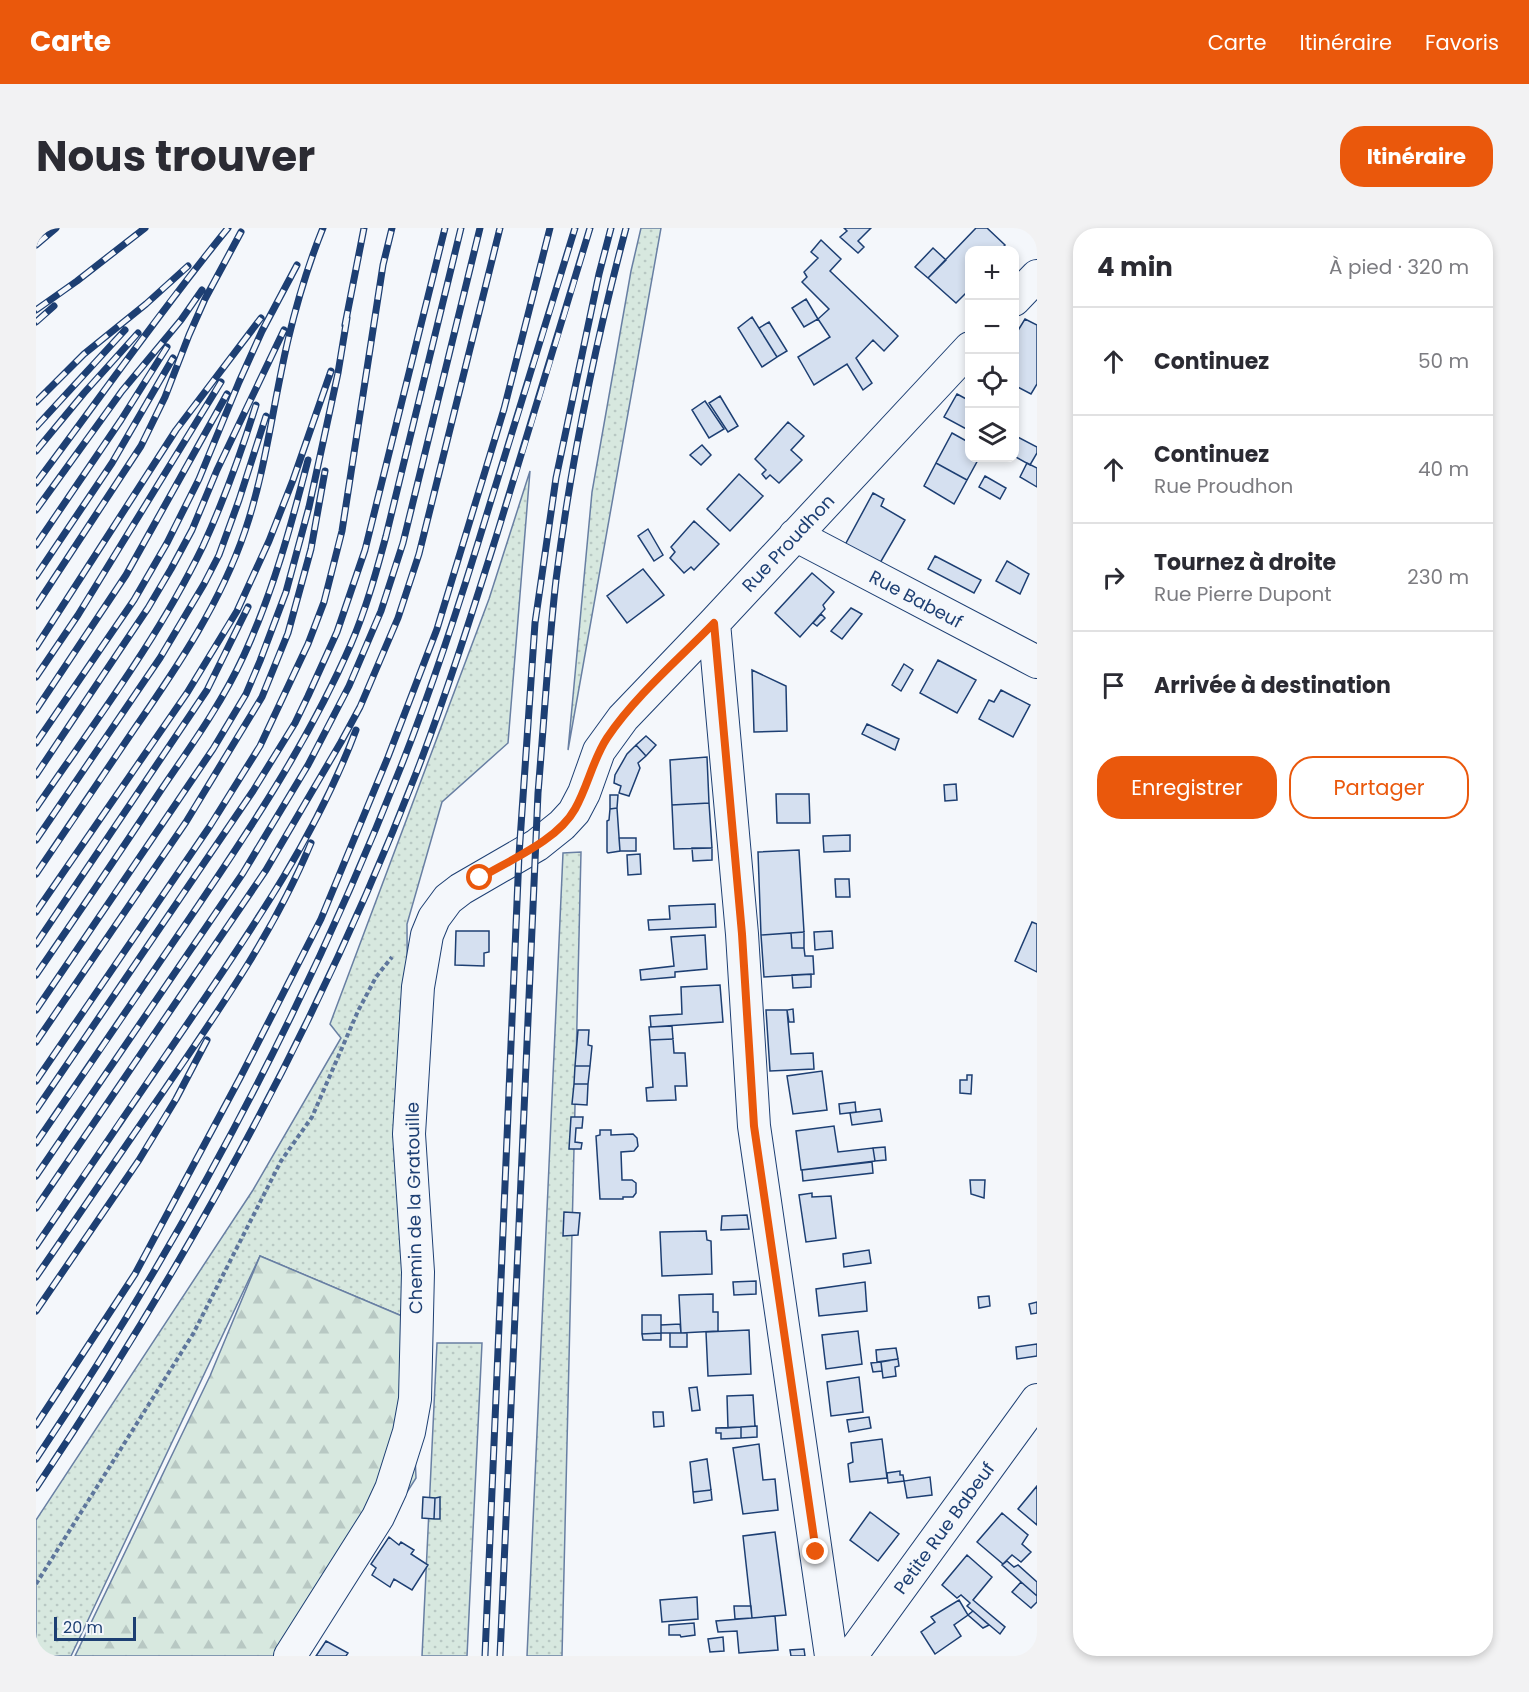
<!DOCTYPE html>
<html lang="fr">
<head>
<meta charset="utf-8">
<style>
	:root { --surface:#fff; --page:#f2f2f3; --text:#2b2b33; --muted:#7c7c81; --line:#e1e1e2; --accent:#ea580c }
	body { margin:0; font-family:Poppins,sans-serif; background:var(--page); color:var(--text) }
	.controls { position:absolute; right:18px; top:18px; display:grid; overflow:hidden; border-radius:12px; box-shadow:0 3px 9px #0003 }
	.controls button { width:54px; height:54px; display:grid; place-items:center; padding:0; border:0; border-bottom:2px solid var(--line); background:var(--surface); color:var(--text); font:30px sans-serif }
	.scale { position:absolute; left:18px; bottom:15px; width:82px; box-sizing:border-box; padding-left:6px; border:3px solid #1d3f73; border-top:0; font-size:16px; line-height:21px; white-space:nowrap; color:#1d3f73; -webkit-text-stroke:4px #f4f7fb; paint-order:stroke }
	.stop { position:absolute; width:18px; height:18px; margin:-14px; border:4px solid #ea580c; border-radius:50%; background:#fff }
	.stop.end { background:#ea580c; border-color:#fff; box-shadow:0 2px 6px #0008 }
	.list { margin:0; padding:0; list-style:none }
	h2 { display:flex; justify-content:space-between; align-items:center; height:78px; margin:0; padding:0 24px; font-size:26px }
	h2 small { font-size:20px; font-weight:400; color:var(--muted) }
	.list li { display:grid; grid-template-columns:39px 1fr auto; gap:18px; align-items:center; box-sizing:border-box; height:108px; padding:0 24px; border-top:2px solid var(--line) }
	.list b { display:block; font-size:22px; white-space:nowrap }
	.list p { margin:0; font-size:20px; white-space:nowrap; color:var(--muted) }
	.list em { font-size:20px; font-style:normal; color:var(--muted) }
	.actions { display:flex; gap:12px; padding:18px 24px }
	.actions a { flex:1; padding:14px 0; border:2px solid var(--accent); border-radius:24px; text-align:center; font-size:21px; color:var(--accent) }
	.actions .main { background:var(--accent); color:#fff }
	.icon { flex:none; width:33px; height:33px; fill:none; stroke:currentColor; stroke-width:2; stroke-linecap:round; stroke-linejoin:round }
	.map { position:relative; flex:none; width:1001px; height:1428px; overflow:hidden; border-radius:24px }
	header { display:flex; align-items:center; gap:36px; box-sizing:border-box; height:84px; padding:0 30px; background:var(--accent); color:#fff }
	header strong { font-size:28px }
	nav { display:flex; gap:33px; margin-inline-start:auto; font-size:21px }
	.intro { display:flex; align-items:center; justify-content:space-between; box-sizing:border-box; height:144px; padding:0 36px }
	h1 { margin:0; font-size:42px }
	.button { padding:15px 27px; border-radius:24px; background:var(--accent); color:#fff; font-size:21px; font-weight:700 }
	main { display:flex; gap:36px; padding:0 36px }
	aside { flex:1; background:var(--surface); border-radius:24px; box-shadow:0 3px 9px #0003 }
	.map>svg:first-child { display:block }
</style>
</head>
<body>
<header>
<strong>Carte</strong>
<nav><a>Carte</a><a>Itinéraire</a><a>Favoris</a></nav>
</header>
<div class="intro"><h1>Nous trouver</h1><a class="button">Itinéraire</a></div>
<main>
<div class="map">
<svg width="1001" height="1428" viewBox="0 0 1001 1428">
	<defs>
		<pattern id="grass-dots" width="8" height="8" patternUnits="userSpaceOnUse" patternTransform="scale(1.5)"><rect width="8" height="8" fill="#d7e8df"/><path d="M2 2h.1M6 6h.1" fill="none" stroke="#b8c8c3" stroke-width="1.8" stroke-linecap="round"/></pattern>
		<pattern id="forest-firs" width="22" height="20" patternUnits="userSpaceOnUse" patternTransform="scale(1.5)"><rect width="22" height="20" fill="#d7e8df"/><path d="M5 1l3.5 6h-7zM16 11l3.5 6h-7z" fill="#b8c8c3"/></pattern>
	</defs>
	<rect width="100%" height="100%" fill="#f4f7fb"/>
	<path fill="url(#grass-dots)" stroke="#687fa3" stroke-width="1.5" d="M605,0H625L532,522L556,264L595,43Z
		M494,243L472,515L406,574L371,696L373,1091L224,1028L35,1428H0V1292L217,962L305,810L294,796L453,371Z
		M545,624L526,1428H491L527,625Z
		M401,1115H446L431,1428H386Z"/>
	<path fill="url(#forest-firs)" stroke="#687fa3" stroke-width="1.5" d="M224,1028L373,1091L380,1250L267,1428H39L174,1148Z"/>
	<path fill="#d5e0f0" stroke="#1d3f73" stroke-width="1.5" d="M808,0H835L822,13L828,19L822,25L804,9L811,3Z
		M940,0H951L969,17L964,22H934V61L920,75L892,50Z
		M785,12L805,31L794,43L862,108L848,123L837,112L820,130L836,155L827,162L811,136L778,157L762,129L794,109L782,91L793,81L766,54L771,49L768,44L782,30L775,24Z
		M897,20L910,32L892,50L879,39Z
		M770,71L782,91L768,99L756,80Z
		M716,89L741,129L726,139L702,100Z
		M989,91L1001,97V156L995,166L978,157V109Z
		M733,94L751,123L741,129L723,100Z
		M921,166L934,173V203L908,189Z
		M684,168L702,198L692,204L673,175Z
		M669,173L688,201L673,210L656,182Z
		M752,194L768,208L755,222L766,232L743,255L734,247L730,251L726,246L730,242L719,231Z
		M916,205L934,215V230H943L931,252L900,235Z
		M978,207L1001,219V225L994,237L978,228Z
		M666,217L675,227L665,237L654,227Z
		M900,235L931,252L918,276L888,258Z
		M991,235L1001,240V259L984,249Z
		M703,246L727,268L694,303L671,281Z
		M949,248L970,260L964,271L943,259Z
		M837,265L848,271L845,278L869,292L844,335L809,317Z
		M658,293L683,316L658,342L655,339L648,345L634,330L639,324L635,319Z
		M612,301L627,327L618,333L602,308Z
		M899,328L945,352L938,365L892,341Z
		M971,333L993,346L984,366L960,353Z
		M607,341L628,367L591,395L571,368Z
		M776,345L798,364L787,377L789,381L764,409L739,385Z
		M815,380L826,386L806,411L795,403Z
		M785,386L789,390L781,398L777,395Z
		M902,432L940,452L921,485L884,465Z
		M868,436L877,442L865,463L856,457Z
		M716,442L750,458L751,503L718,504Z
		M965,462L994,477L977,509L943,491L953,472L958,474Z
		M831,496L863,511L859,522L826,506Z
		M610,508L620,517L610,528L600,517Z
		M600,517L610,528L602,535L604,540L593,568L583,565L585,558L578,555L579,547L591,526Z
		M671,529L673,575L636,577L634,532Z
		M920,556L921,572L909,573L908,557Z
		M740,566H773L774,595H741Z
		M574,567H582L581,580L574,581Z
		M673,575L676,620L638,621L636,577Z
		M581,580L584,623L572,625L571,624V593L573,592L574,581Z
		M814,607V623L788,624L787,608Z
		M583,610H600V623H584Z
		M656,620H676V632L657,633Z
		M763,622L768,704L725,707L722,624Z
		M604,626L605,646L592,647L591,627Z
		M799,651H813L814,669H800Z
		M679,676L680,699L613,702L612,692L634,691L633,678Z
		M996,694L1001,696V744L979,733Z
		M420,703H453V724L448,725V738L419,737Z
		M796,703L797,720L779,722L778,704Z
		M768,704V720H756L755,705Z
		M755,705L756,720H768L769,728H777L778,746L728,749L725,707Z
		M669,707L671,741L639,744V749L605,752L604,742L638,738L635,709Z
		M775,746V759L757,760L756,747Z
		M684,757L687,794L615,799L614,788L646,786L645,759Z
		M757,781L758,794H753L751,782Z
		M730,782H751L755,826L777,825L778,841L734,843Z
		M636,798L637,811L614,812L613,799Z
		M542,802H553L552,817L556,818L554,838H539Z
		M637,811L638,825H649L651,858H639L640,872L611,873L610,860L617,859L614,812Z
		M539,838H554L552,856H538Z
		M786,843L791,882L757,886L751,848Z
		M931,847H936L935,866L924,865V852H931Z
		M538,856H552L551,877L536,876Z
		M819,874L820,884L804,886L803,876Z
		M844,881L846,893L816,897L814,885Z
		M535,889H547L546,900H540L539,914L546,915L545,921H533Z
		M798,898L802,924L837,920L839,933L765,942L760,903Z
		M564,902H575V907L597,906L601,910L602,918L598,923L585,924L586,952H596L600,955V965L597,969H587V971H564L560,908L564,907Z
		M849,919L850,932L839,933L837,920Z
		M836,934L837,945L767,953L766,942Z
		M934,952H949L948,970L935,966Z
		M776,965V969L795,968L800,1010L770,1014L763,967Z
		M528,984L544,985L542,1007L527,1008Z
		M711,987L713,1001L685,1002L686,988Z
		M670,1003L671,1012L675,1013L676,1046L626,1048L624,1004Z
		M833,1022L835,1035L808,1039L807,1026Z
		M720,1053V1066L698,1067L697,1054Z
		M829,1054L831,1083L783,1088L780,1061Z
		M677,1066V1084H682V1103L645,1105L643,1067Z
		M953,1068L954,1078L943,1080L942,1069Z
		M1001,1074V1085L995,1086L993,1076Z
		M606,1087H625V1105L606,1106Z
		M644,1096L645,1105H625V1097Z
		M713,1102L715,1146L672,1148L670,1104Z
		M822,1103L826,1136L790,1141L786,1107Z
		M625,1105V1112H607L606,1106Z
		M634,1105H651V1119H634Z
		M1001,1116V1128L981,1131L980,1119Z
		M860,1120L862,1131L841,1134L840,1122Z
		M862,1131L863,1138L859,1139L860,1148L847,1150L845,1134Z
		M845,1134L846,1143L837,1144L835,1135Z
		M823,1149L827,1184L795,1188L791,1154Z
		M661,1159L664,1182L656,1183L653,1160Z
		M717,1167L719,1198L692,1200L691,1168Z
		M617,1184H627L628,1198L618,1199Z
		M833,1189L835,1200L813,1204L811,1192Z
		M721,1198V1209L705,1210V1199Z
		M705,1199V1210L685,1211V1205H680V1200Z
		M846,1211L851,1250L814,1254L812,1236L817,1234L815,1215Z
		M723,1216L727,1252L739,1251L742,1282L707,1286L697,1220Z
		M671,1231L675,1262L657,1264L654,1234Z
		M864,1243V1247H867L868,1253L852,1255L851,1245Z
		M894,1249L896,1267L871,1270L868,1253Z
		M1001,1258V1297L982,1281Z
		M675,1262L676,1272L658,1275L657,1264Z
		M387,1269L399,1270L398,1291L386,1290Z
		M404,1269V1291H398L399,1270Z
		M834,1284L863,1306L842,1333L814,1312Z
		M966,1285L992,1307L986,1316L995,1324L985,1334L976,1327L967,1336L941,1314Z
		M739,1304L750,1387L716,1390L707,1308Z
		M353,1309L363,1317L365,1314L378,1322L375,1326L392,1337L376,1362L358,1351L354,1359L336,1347L340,1340L335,1336Z
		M931,1327L956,1349L937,1372L969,1399L964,1406L931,1378L934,1375L925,1367L921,1370L906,1357Z
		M971,1333L978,1339L982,1337L1001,1354V1368L966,1337Z
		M985,1354L1001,1368V1374L995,1380L976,1364Z
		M661,1369L662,1391L626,1394L624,1372Z
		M923,1372L932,1387L918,1397L925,1408L899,1426L885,1404L899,1394L895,1389Z
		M698,1378H715L716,1390L699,1391Z
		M937,1383L953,1397L947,1400L932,1387Z
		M739,1388L742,1422L703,1425L701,1403L682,1404L680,1393Z
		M658,1395L659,1407L645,1409L644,1407H633V1397Z
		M687,1409L688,1423L674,1424L672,1411Z
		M290,1413L312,1425L310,1428H280Z
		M768,1421L769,1428H755L754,1422Z"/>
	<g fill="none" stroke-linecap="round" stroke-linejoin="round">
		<defs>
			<path id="minor" d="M978,72L1001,48
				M759,307L1001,434
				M678,395L706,706L718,898L795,1428
				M254,1428L342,1289L355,1261L373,1204L379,1171L382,1044L373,906L382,759L391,707L398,690L412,671L425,661L501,617L526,597L538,584L548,565L563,523L587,490L678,395L934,120
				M815,1428L1001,1172"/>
		</defs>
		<use href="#minor" stroke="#1d3f73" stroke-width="34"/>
		<path stroke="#5e769c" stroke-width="4" stroke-dasharray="4.5 3" stroke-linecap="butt" d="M0,1356L157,1106L245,933L276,889L322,783L340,749L356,729"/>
		<use href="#minor" stroke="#f4f7fb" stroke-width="32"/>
		<defs>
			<path id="rail" d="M0,17L20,0
				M0,82L41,53L109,0
				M0,94L18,78
				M309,97L328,0
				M0,174L48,126L110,76L152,38
				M0,199L89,102
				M0,223L48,165L102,105
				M0,255C64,170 125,82 192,0
				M0,282L86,163L145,92L166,62
				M0,317L85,192L131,119
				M0,348L76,235L137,130
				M0,378L105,218L129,169L153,107L169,71L205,4
				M0,419L140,202L225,90
				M0,449L42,387L185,154
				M0,482L90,347L191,166
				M0,515L98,372L131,315L163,251L203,154L226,103L261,37
				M0,547L112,380L135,341L156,302L181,242L248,102
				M0,580C58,495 122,411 167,318C188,272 205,225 220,177
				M0,612L124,430L168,356L183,327L203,272L230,188
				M0,646C33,598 66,549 99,500C142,438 185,374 209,303C230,241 237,176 252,112C261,74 272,37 287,0
				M0,684L151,465L201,383L233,313L257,252L295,143
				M0,716L171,462L212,379
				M0,747C42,686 84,624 125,562C155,518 186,475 208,427C237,364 255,298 272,232
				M0,782L177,521L210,466L224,433L250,364L273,279L302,145L311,90
				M0,814L150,594L226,469L252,405L275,321L289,243
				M0,853L174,598L224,518L272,416L288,374L306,303L347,37L356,0
				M0,882L217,563L259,495L272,468L301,404L329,322L409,0
				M0,915C50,843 99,770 149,697C210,607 271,517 315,416C330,381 340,345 350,308L425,0
				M0,948L207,645L272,537L313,458L345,383L367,315L444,0
				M0,980L230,642L305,514L324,479L362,390L383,326L464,0
				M0,1018C52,941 104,865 156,789C218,698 281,606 320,502
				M0,1049C43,987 85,924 129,861C183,782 238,704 275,615
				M0,1083L103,932L140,871L171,812
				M0,1197L99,1046L204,850L285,691L352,529L401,401L468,181L514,0
				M0,1231C146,1013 270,780 366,536C399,452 427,365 453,279C482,186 511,93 539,0
				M0,1260C151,1035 283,796 381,543C411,465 436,385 461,306C493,204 524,102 554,0
				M449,1428L483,627L499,395L520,250L563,46L575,0
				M464,1428L502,565C508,494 512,423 520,352C535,233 559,116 590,0"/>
		</defs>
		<use href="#rail" stroke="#1d3f73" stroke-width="7"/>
		<use href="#rail" stroke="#f4f7fb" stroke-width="4.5" stroke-dasharray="14" stroke-linecap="butt"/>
	</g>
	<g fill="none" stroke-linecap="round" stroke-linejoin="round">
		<path stroke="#ea580c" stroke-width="8" d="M444,650C474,632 522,612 539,581C552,558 557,531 571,510C599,468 643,431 678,395L706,706L718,898L780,1324"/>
	</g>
	<g text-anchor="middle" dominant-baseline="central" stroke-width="4.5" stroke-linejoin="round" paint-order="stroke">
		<g font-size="18" fill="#1d3f73" stroke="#f4f7fb">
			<text transform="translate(752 315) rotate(-47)">Rue Proudhon</text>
			<text transform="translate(880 371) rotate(28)">Rue Babeuf</text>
			<text transform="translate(378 980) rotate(-91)">Chemin de la Gratouille</text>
			<text transform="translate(908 1300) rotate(-54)">Petite Rue Babeuf</text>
		</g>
	</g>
</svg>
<div class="controls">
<button>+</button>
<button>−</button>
<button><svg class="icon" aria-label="locate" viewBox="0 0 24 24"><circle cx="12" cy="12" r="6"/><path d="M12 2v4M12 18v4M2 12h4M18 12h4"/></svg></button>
<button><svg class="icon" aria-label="layers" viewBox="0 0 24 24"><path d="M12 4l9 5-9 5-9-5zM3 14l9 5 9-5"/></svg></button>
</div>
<div class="scale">20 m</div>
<div class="stop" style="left:444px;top:650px"></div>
<div class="stop end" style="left:780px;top:1324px"></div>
</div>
<aside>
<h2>4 min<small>À pied · 320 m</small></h2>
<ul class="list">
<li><svg class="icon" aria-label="ahead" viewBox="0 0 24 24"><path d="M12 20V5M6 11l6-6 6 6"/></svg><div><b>Continuez</b></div><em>50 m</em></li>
<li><svg class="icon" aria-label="ahead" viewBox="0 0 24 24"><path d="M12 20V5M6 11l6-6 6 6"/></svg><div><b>Continuez</b><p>Rue Proudhon</p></div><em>40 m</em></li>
<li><svg class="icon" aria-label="right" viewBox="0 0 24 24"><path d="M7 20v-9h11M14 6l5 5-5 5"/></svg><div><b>Tournez à droite</b><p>Rue Pierre Dupont</p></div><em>230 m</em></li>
<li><svg class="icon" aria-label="arrive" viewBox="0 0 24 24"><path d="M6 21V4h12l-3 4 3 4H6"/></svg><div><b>Arrivée à destination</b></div></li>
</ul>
<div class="actions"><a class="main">Enregistrer</a><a>Partager</a></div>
</aside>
</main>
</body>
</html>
